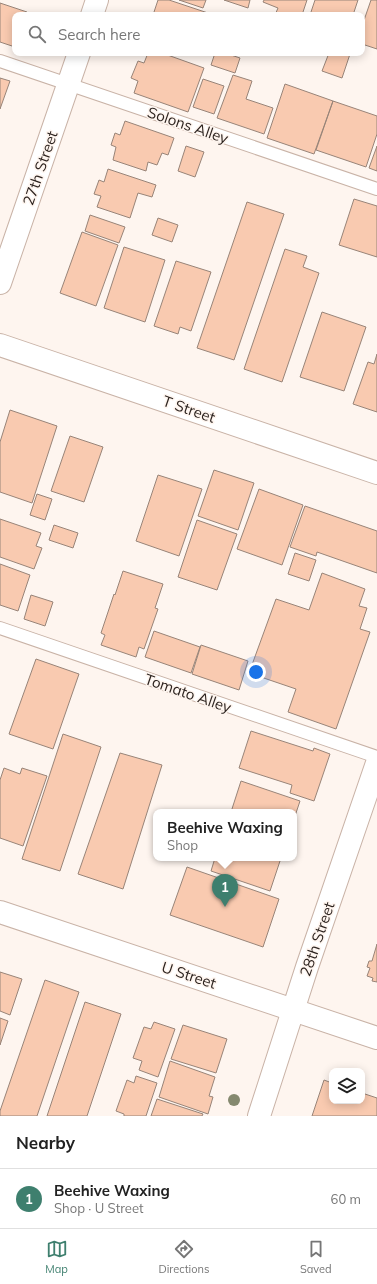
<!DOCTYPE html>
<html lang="en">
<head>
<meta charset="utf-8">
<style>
	:root { --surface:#fff; --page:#f6f6f6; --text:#222; --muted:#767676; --line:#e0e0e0; --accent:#3e7f6e }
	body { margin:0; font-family:Mulish,sans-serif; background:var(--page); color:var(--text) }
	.controls { position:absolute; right:12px; bottom:12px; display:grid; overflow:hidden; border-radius:8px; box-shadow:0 2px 10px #0003 }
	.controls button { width:36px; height:36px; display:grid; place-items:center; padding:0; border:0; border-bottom:1px solid var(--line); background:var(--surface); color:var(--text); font:20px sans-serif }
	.you { position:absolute; left:256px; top:672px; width:14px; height:14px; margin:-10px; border:3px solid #fff; border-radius:50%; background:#1a73e8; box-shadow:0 0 0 6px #1a73e833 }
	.badge { display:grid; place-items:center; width:26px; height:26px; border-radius:50%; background:var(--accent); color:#fff; font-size:13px; font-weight:700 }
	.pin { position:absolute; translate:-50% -33px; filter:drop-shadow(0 1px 2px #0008) }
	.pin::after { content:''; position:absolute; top:21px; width:14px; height:12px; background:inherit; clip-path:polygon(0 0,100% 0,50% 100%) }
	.popup { position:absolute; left:153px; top:809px; width:144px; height:52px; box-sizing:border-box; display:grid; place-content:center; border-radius:8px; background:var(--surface); filter:drop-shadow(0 1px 3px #0005); font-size:13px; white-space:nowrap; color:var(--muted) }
	.popup b { font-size:15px; color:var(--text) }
	.popup::after { content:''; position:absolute; left:50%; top:100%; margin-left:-8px; border:8px solid transparent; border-top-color:var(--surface) }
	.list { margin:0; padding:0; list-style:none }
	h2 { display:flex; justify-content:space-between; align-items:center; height:52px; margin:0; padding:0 16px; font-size:17px }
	h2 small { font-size:13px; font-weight:400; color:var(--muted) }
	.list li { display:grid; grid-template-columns:26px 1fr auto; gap:12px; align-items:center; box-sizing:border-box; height:60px; padding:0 16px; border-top:1px solid var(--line) }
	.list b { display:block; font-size:15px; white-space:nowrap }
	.list p { margin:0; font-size:13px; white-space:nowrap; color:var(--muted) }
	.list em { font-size:13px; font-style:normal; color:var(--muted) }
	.icon { flex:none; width:22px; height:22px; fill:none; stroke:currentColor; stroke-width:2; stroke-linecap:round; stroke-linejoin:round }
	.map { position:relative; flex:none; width:377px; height:1116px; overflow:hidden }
	.search { position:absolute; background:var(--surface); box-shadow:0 2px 10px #0003; left:12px; right:12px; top:12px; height:44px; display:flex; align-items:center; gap:10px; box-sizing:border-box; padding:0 14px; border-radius:8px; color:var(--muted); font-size:15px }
	.sheet { height:112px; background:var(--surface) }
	nav { display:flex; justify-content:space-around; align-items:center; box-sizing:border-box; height:56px; border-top:1px solid var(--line); background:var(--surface); font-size:11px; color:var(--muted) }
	nav a { display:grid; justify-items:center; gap:2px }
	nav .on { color:var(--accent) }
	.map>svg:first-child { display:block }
</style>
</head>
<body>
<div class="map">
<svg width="377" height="1116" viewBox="0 0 377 1116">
	<rect width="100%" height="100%" fill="#fef5ef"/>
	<path fill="#f9cab0" stroke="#988478" d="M158,0H169L214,15H153Z
		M179,0H206L203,8Z
		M224,0H250L248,8Z
		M264,0H307L302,15H275L278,8L263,2Z
		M315,0H358L353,15H310Z
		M371,0H377V49L362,44V26Z
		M0,3L27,12L26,15H15V47L0,42Z
		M148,53H162L204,68L188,112L134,93L138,81L131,78L138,61L144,63Z
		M215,53H225L240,58L235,73L211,65Z
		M329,53H346L350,54L342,78L322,71Z
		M233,75L252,81L246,99L273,108L264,134L217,118Z
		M0,78L10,81L0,109Z
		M203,79L224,86L214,114L193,107Z
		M285,84L333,101L314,154L267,138Z
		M333,101L377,116V134L366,167L316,150Z
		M125,121L174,138L168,155L162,153L157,165L148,162L146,171L113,160L116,147L111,145L115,133L120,135Z
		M186,146L204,152L195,177L178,171Z
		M377,146V171L369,168Z
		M108,169L156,185L152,197L138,193L130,218L97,207L101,196L94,194L99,180L104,182Z
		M354,199L377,206V257L339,245Z
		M247,202L284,214L234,360L197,348Z
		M90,215L125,227L119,243L85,231Z
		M158,218L178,225L172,242L152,235Z
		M82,232L118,245L96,306L60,293Z
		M124,247L165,260L145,322L104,308Z
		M285,249L307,256L303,267L319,273L282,382L244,369Z
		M176,261L211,272L191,331L180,327L178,334L154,326Z
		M322,312L366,327L344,391L300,377Z
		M377,354V412L353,404L368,362L374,364Z
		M10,410L57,426L32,503L0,492V442Z
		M70,436L103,447L84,502L51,491Z
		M214,470L254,483L238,530L198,516Z
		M158,475L202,489L179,556L136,541Z
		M259,489L303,505L282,565L237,549Z
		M37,494L52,499L45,520L30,515Z
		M305,506L377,531V573L317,552L316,556L290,547Z
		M0,519L41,533L36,546L42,548L34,569L0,557Z
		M197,520L237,534L217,590L178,577Z
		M54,525L78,533L73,548L49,540Z
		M295,553L316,560L309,581L288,574Z
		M0,564L30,575L18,611L0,605Z
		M123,571L163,584L155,608L158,609L144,649L139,647L136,657L101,645L105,635L101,633L114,594L115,595Z
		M322,573L365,589L359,606L367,608L360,629L370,632L336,729L288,712L296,689L249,673L276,599L309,610Z
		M31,595L53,602L45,626L24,619Z
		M154,631L200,647L191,673L145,657Z
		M201,645L248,661L239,690L192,674Z
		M36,659L79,674L53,749L9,734Z
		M251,731L313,751L314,748L330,754L314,801L290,793L292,785L239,768Z
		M63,734L101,747L60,871L22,859Z
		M120,753L162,765L123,889L78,874Z
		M4,768L20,774L22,768L47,776L23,846L0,838V780Z
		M241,781L300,801L294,819V812H231Z
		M215,858H281L270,891L211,871Z
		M187,867L279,899L263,947L170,915Z
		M377,944V982L372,981L373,978L367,976L370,968L367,967L369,961H372Z
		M0,972L22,979L10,1015L0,1011Z
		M45,980L79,992L37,1116H0V1111Z
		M85,1002L121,1014L87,1116H47Z
		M0,1018L8,1021L0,1045Z
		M154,1022L175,1029L158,1077L139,1070L142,1061L133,1058L144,1027L151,1029Z
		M183,1025L227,1039L216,1073L171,1059Z
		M170,1061L215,1077L209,1096L213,1097L208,1114L159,1097Z
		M136,1076L157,1083L146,1116H124V1114L116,1111L127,1080L134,1083Z
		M324,1080L332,1083V1101H362V1093L377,1098V1116H312Z
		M157,1099L203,1114L202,1116H151Z"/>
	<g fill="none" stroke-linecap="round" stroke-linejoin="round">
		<defs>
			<path id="service" d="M0,61L377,189
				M0,628L377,757"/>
			<path id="minor" d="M92,15L97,0
				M0,283L79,53
				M0,912L377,1038
				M259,1116L307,967L377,763"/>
			<path id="tertiary" d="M0,345L377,473"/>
		</defs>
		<use href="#service" stroke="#c9b3a7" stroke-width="14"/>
		<use href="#minor" stroke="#c9b3a7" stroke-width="24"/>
		<use href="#tertiary" stroke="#c9b3a7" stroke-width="24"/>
		<use href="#service" stroke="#fff" stroke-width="12"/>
		<use href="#minor" stroke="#fff" stroke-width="22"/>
		<use href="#tertiary" stroke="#fff" stroke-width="22"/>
	</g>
	<circle fill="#85896f" cx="234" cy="1100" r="6"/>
	<g text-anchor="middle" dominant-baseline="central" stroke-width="3" stroke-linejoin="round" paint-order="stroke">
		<g font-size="15" fill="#2c231f" stroke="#fef5ef">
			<text transform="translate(188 125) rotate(19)">Solons Alley</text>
			<text transform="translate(40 168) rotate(-71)">27th Street</text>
			<text transform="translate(189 409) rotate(19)">T Street</text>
			<text transform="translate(188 693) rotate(19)">Tomato Alley</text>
			<text transform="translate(317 939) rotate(-71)">28th Street</text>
			<text transform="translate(189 975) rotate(18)">U Street</text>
		</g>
	</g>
</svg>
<div class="controls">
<button><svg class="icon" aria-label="layers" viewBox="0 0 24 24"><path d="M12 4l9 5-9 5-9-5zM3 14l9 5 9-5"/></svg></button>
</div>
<div class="you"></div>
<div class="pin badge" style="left:225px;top:907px">1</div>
<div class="popup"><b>Beehive Waxing</b>Shop</div>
<div class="search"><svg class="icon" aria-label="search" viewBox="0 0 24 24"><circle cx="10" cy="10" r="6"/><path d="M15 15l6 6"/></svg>Search here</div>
</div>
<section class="sheet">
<h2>Nearby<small></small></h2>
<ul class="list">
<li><span class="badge">1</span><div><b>Beehive Waxing</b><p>Shop · U Street</p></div><em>60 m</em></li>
</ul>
</section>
<nav>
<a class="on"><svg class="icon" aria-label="map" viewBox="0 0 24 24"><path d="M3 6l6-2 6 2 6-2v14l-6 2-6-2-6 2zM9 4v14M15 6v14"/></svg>Map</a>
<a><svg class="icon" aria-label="directions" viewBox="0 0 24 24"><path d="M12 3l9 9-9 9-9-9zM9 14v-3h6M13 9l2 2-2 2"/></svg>Directions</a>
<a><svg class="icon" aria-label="saved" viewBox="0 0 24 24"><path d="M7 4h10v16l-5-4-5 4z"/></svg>Saved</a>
</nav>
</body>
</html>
